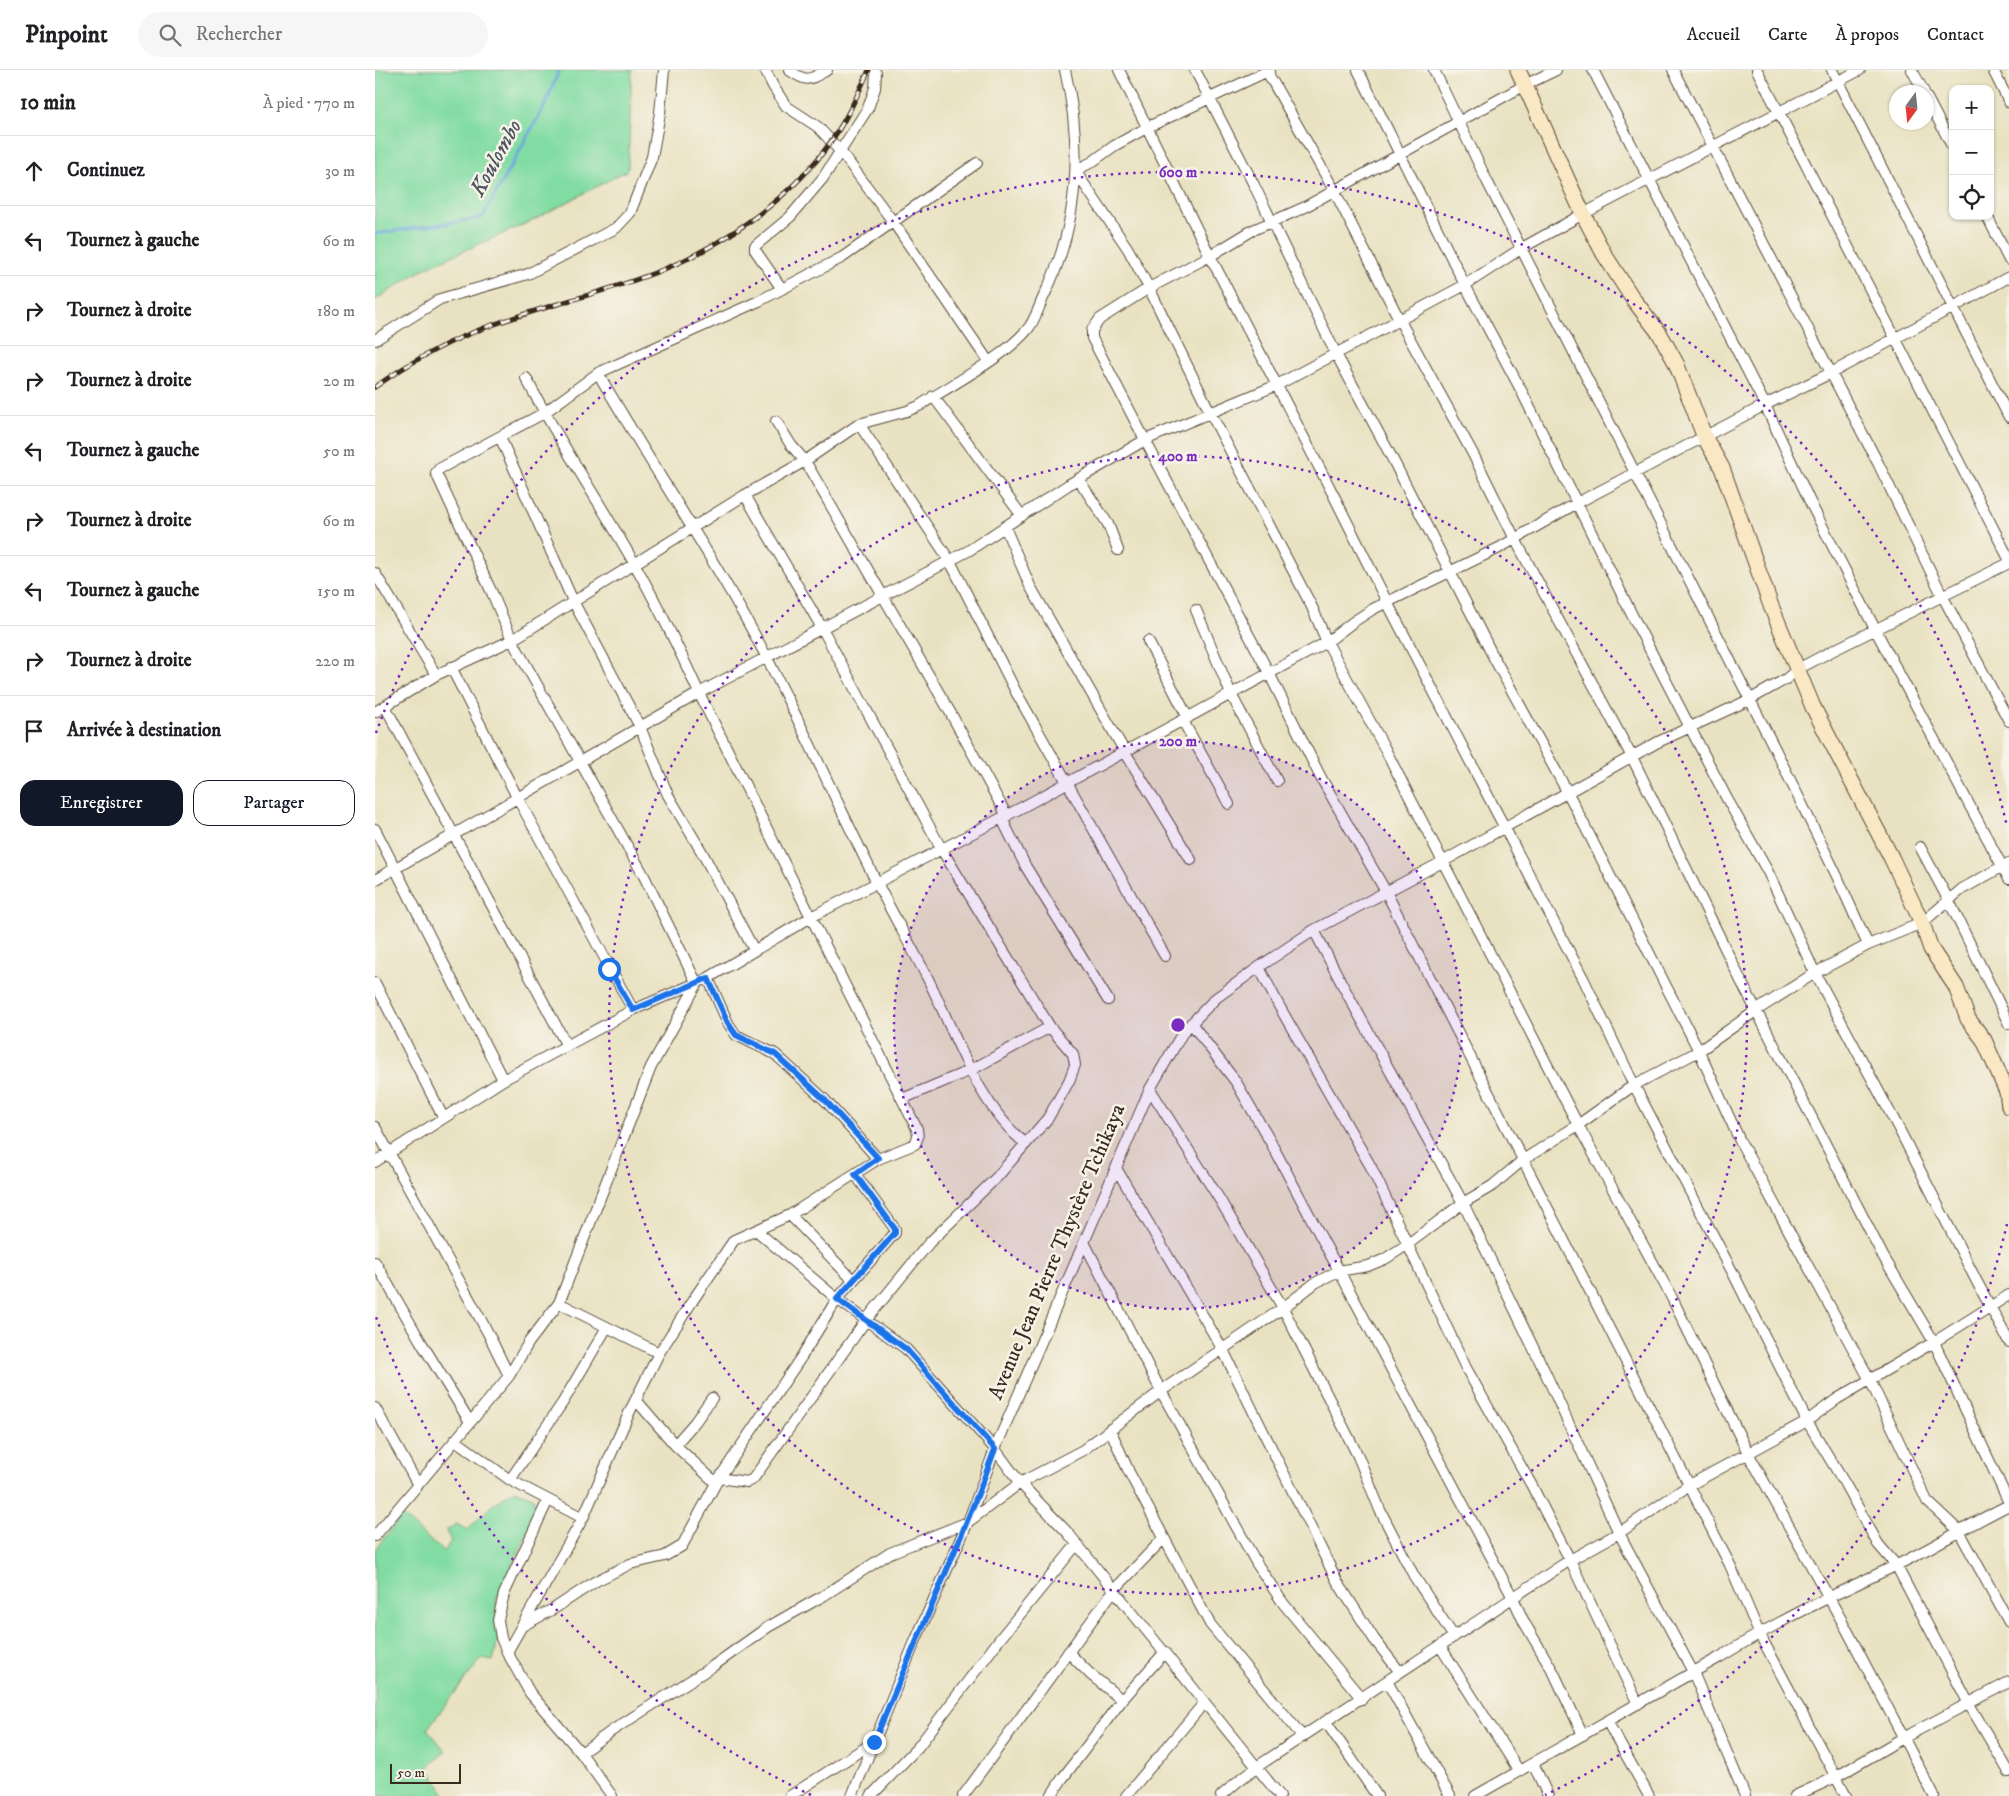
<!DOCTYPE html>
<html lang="fr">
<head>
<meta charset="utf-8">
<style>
	:root { --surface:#fff; --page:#f6f6f6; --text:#202124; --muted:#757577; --line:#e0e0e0; --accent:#111827 }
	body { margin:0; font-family:"IM FELL DW Pica",serif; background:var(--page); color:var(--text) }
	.controls { position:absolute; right:15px; top:15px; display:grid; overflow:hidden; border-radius:10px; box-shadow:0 1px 4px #0004 }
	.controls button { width:45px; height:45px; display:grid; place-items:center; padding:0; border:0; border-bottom:1px solid var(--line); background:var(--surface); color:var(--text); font:25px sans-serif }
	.compass { position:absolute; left:1514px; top:15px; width:45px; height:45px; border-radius:50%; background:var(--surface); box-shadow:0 1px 4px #0004; rotate:195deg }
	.scale { position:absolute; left:15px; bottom:12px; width:71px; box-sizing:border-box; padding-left:5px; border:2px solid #3b2a1e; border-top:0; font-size:14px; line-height:18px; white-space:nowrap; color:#3b2a1e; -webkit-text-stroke:4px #f7f3e8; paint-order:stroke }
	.stop { position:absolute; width:15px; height:15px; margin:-11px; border:4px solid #1a73e8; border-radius:50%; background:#fff }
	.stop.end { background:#1a73e8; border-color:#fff; box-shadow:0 1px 5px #0008 }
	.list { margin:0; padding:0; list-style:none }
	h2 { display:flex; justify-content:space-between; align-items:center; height:65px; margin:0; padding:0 20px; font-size:21px }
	h2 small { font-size:16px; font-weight:400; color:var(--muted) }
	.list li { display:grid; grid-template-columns:32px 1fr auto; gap:15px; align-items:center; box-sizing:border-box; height:70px; padding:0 20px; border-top:1px solid var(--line) }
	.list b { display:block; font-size:19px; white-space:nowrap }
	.list em { font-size:16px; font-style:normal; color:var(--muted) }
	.actions { display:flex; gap:10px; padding:15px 20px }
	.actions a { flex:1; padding:11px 0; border:1px solid var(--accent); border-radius:15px; text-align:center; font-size:18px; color:var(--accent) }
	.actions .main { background:var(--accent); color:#fff }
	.icon { flex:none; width:28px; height:28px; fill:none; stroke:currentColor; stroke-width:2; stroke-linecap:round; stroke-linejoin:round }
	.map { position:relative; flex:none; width:1634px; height:1726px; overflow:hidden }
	header { display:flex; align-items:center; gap:30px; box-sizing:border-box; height:70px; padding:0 25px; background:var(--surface); border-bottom:1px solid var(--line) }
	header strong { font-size:24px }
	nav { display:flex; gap:28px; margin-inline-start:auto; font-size:18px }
	.search { width:350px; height:45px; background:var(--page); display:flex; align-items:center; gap:12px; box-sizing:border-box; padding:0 18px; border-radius:28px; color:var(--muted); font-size:19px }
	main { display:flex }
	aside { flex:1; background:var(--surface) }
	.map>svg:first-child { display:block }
</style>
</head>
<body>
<header>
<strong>Pinpoint</strong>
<div class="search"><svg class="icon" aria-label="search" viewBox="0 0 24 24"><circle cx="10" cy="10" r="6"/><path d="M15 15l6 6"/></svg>Rechercher</div>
<nav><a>Accueil</a><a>Carte</a><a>À propos</a><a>Contact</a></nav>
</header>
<main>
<aside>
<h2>10 min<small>À pied · 770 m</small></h2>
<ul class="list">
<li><svg class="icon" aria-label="ahead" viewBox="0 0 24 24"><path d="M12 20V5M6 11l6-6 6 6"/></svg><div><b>Continuez</b></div><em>30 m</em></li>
<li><svg class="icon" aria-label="left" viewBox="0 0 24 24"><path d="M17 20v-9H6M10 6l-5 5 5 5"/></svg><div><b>Tournez à gauche</b></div><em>60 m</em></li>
<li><svg class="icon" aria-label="right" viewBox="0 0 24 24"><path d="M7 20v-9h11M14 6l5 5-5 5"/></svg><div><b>Tournez à droite</b></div><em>180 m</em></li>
<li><svg class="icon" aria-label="right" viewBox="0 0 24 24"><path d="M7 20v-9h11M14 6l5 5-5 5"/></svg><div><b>Tournez à droite</b></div><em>20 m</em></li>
<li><svg class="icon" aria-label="left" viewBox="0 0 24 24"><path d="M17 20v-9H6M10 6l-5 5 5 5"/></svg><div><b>Tournez à gauche</b></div><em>50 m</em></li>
<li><svg class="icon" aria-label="right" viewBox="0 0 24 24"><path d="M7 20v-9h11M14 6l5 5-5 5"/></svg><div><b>Tournez à droite</b></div><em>60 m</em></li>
<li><svg class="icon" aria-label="left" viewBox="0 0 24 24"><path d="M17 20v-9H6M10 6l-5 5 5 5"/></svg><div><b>Tournez à gauche</b></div><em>150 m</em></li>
<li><svg class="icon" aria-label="right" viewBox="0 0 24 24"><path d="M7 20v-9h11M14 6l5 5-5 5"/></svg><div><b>Tournez à droite</b></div><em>220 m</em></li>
<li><svg class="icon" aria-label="arrive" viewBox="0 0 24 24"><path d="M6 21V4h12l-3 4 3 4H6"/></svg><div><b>Arrivée à destination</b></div></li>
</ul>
<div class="actions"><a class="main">Enregistrer</a><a>Partager</a></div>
</aside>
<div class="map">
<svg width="1634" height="1726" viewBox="0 0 1634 1726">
	<rect width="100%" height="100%" fill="#f7f3e8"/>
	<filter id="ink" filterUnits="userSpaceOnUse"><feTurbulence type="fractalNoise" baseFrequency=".02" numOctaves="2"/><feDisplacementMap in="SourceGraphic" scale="10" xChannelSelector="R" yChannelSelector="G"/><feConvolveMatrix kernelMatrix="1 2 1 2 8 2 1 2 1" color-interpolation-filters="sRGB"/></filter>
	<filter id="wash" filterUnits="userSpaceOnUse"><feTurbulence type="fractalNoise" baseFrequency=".0096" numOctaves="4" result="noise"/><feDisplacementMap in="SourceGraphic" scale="20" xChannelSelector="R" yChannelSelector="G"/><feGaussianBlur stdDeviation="1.12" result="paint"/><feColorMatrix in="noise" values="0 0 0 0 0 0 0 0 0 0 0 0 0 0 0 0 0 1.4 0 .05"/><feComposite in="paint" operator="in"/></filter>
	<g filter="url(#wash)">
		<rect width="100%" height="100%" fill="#e9e2c2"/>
		<path fill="#81dca3" stroke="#5e8360" d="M0,0H257L253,100L157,151L50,198L0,230Z
			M139,1420L158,1427L162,1444L121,1530L123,1569L118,1591L106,1589L52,1659L71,1681L53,1697L71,1726H0V1479L27,1446L69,1482L76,1471L71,1461L82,1454L92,1460L116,1436Z"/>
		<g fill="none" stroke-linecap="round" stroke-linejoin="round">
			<path stroke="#6ca5db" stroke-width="3" d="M0,164L107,148L171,33L184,0"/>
		</g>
	</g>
	<g filter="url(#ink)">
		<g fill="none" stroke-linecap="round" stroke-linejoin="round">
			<defs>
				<path id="street" d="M390,0L398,16L411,36L443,57L466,82L519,153L613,291
					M414,0C432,13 434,10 452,0
					M744,0L835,186L960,428L1012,532L1209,910L1259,1015L1359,1205L1432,1351L1470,1414L1503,1474L1521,1495L1594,1634L1634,1702
					M820,0L879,115L961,284L1016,386L1119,588L1193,723L1260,855L1324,981L1365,1071L1495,1310L1552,1431L1584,1461L1634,1552
					M891,0L959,120L1025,251L1098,384L1140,469L1257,687L1367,913L1467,1106L1508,1186L1559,1272L1634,1433
					M983,0L1090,215L1146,320L1257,545L1351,727L1393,802L1440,903L1525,1061L1602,1212L1634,1272
					M1059,0L1112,111L1402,683L1461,804L1493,875
					M1218,0L1390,335L1436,434L1500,559L1634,809
					M1298,0L1504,395L1567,525L1634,651
					M1382,0L1634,489
					M1457,0L1634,347
					M1537,0L1549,22
					M1618,0L1634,32
					M1552,28L1578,78
					M701,100L717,92L739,76L773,57L895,0
					M701,102L753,179L774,218L835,342L936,535L952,572L1009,677L1203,1055L1297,1228L1373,1383L1472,1560L1559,1726
					M1612,146L1634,190
					M407,219L380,180V176L415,147L448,108L493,38L500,18L501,3L498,0
					M0,270L65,229L153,204L241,158L255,143L277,87L285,43L289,0
					M223,303C278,399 342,491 393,590C431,664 465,739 502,813C518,845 536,876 552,907C580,962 602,1035 651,1074
					M558,326L647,446
					M401,351L416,375L430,391L575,642L632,746
					M484,354L575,491L641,622L790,886
					M125,367L198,531L265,657L293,725L328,784L379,880
					M704,410L733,454L743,480
					M630,457L655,516L750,682L816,790
					M0,503L61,605
					M821,540L856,624L902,711
					M773,571L813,648
					M76,597L142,727L258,940
					M10,636L192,976
					M0,642L61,605L137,570L370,425L430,391L484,354L532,341L544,336C577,314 627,289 652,260C660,251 664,236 669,226C704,154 708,77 690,0
					M808,651L854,734
					M627,749L651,797L733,930
					M0,759L128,1010
					M1545,777L1574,831L1634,954
					M0,810L324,623C304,579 283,535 259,493C224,431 184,372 151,308
					M939,860L968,916L1088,1133L1170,1302L1244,1463L1318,1602L1370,1726
					M884,897L903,934L996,1097L1091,1298L1157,1416L1195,1490L1263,1634
					M333,908L353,953L361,965L400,984L450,1030L503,1089
					M0,913L68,1047
					M816,953L861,1012L895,1071L1138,1528L1149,1552L1179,1603L1208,1665
					M775,1019L845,1130L908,1238L983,1386L1005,1440L1039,1506L1079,1567
					M527,1029L596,1000L675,957
					M0,1057L113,1263L134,1306
					M0,1092L128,1010L258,940L333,908L436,847L642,740L952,572L978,552L998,539L1124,478L1202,433L1390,335L1456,303L1634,207
					M741,1098L848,1280L962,1511L999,1569L1025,1602
					M415,1145L478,1210
					M382,1161L462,1229L531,1279L620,1379L645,1413L693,1463L905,1726
					M709,1172L786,1321L882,1494L908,1533L987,1629
					M0,1192L46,1272L95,1352
					M184,1233L284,1283
					M261,1330L300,1375L341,1413
					M0,1338L43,1415
					M735,1359L754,1402L835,1554L928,1667
					M80,1370L135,1410L208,1448
					M300,1375L320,1352L337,1328
					M344,1408L372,1412L378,1409L491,1250L554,1173L622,1107L673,1048L694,1011L700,995L698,984L675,957L567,780L447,558L370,425
					M135,1410L188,1332L232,1257
					M0,1466L134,1306L154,1272L184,1233L276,997L322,914L269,806L137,570L118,525L61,403L64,399L169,343L223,303L384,231L468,187L602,93
					M149,1555L180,1538L221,1511L255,1494L290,1486L307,1476L341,1413L427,1286L462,1229L520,1163V1159L480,1104
					M1065,1576L1144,1701
					M132,1582L126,1568L123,1550L129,1524L173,1430
					M693,1582L715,1604L747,1630
					M1012,1611L1075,1726
					M1232,1651L1274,1726
					M951,1652L1002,1726
					M206,1683L238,1660L338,1596L393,1557L448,1526L515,1483L593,1452L645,1413L708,1380L786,1321L908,1238L940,1213L963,1201L993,1196L1010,1189L1033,1174L1088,1133L1117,1116L1148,1090L1203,1055L1259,1015L1324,981L1382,940L1440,903L1493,875L1547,853L1587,819L1634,793
					M1158,1693L1173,1726
					M237,1726L206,1683L155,1623L132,1582L208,1448L255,1341L284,1283L318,1230L359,1170L415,1145L503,1089L540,1074L543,1067L542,1059L324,623L593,481L693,415L770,370L717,268V260L725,249L774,218L835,186L878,160L928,138L1150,15L1181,0
					M415,1726L499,1672
					M477,1726L539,1574L593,1452L620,1379L775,1019L808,962L841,928L884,897L939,860L1069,791L1283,672L1374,630L1411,609L1423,599L1453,583L1634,493
					M496,1726L543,1677L624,1570L702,1474
					M588,1726L739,1520L789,1468
					M676,1726L687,1709L747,1630L790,1582
					M751,1726L829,1633
					M846,1726L862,1712L883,1696L1195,1490L1244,1463L1313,1416L1432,1351L1462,1329L1559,1272L1634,1225
					M1100,1726L1345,1587C1401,1552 1460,1524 1520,1496C1559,1477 1595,1454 1634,1435
					M1420,1726L1461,1707L1528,1668L1634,1612
					M1471,1726L1384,1563L1355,1495L1011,822L945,706L894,603L770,370L902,315L1090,215L1147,178L1208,144L1485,0"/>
				<path id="secondary" d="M1143,0L1208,144L1229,184L1258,229L1285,264L1301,293L1330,368L1347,398L1396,536L1438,637L1516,787L1547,853L1556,879L1581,917L1593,949L1609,970L1632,1022L1634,1036"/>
			</defs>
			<use href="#street" stroke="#554637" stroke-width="12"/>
			<use href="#secondary" stroke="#554637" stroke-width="17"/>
			<use href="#street" stroke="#fff" stroke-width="10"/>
			<use href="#secondary" stroke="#fae7c3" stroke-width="15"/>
			<defs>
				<path id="rail" d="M0,317C31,295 64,276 99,262C160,237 226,225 287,200C349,175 419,126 457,70C472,48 483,24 494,0"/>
			</defs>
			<use href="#rail" stroke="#3b2a1e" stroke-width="5"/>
			<use href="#rail" stroke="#f7f3e8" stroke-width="3" stroke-dasharray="9" stroke-linecap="butt"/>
		</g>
	</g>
	<g fill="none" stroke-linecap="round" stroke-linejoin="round" filter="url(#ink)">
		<path stroke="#1a73e8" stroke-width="6" d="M234,899L258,940L333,908L353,953L361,965L400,984L450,1030L503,1088L480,1104L520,1159V1163L462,1229L531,1279L620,1379C584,1478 539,1574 499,1672"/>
	</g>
	<circle cx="803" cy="955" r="284" fill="#7b2cbf" fill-opacity=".12"/>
	<g fill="none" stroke="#7b2cbf" stroke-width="2.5" stroke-dasharray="2.5 5">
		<circle cx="803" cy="955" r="284"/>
		<circle cx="803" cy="955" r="569"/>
		<path d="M1632 1154A853 853 0 0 1 1170 1725M436 1725A853 853 0 0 1 1 1247M1 663A853 853 0 0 1 1632 756"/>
	</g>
	<g text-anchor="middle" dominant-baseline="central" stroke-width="5" stroke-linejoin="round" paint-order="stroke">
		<g font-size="21" fill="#3b2a1e" stroke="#f7f3e8">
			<text transform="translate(682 1182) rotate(-67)">Avenue Jean Pierre Thystère Tchikaya</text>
		</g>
		<g font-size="22" font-style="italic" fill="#4c5560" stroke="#f7f3e8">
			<text transform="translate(121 88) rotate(-61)">Koulombo</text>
		</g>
	</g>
	<circle cx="803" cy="955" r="8" fill="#7b2cbf" stroke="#f7f3e8" stroke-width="2.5"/>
	<g font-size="15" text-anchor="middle" font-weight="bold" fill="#7b2cbf" stroke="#f7f3e8" stroke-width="5" stroke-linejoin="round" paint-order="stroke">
		<text x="803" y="107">600 m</text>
		<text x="803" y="391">400 m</text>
		<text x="803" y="676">200 m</text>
	</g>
</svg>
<div class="controls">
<button>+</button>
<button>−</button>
<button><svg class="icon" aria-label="locate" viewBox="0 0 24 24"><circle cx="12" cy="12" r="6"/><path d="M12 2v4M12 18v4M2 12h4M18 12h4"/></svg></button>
</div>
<svg class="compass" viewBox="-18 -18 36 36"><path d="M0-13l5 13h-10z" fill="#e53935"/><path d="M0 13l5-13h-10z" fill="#757577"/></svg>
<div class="scale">50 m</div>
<div class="stop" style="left:234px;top:899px"></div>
<div class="stop end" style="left:499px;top:1672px"></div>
</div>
</main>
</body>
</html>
